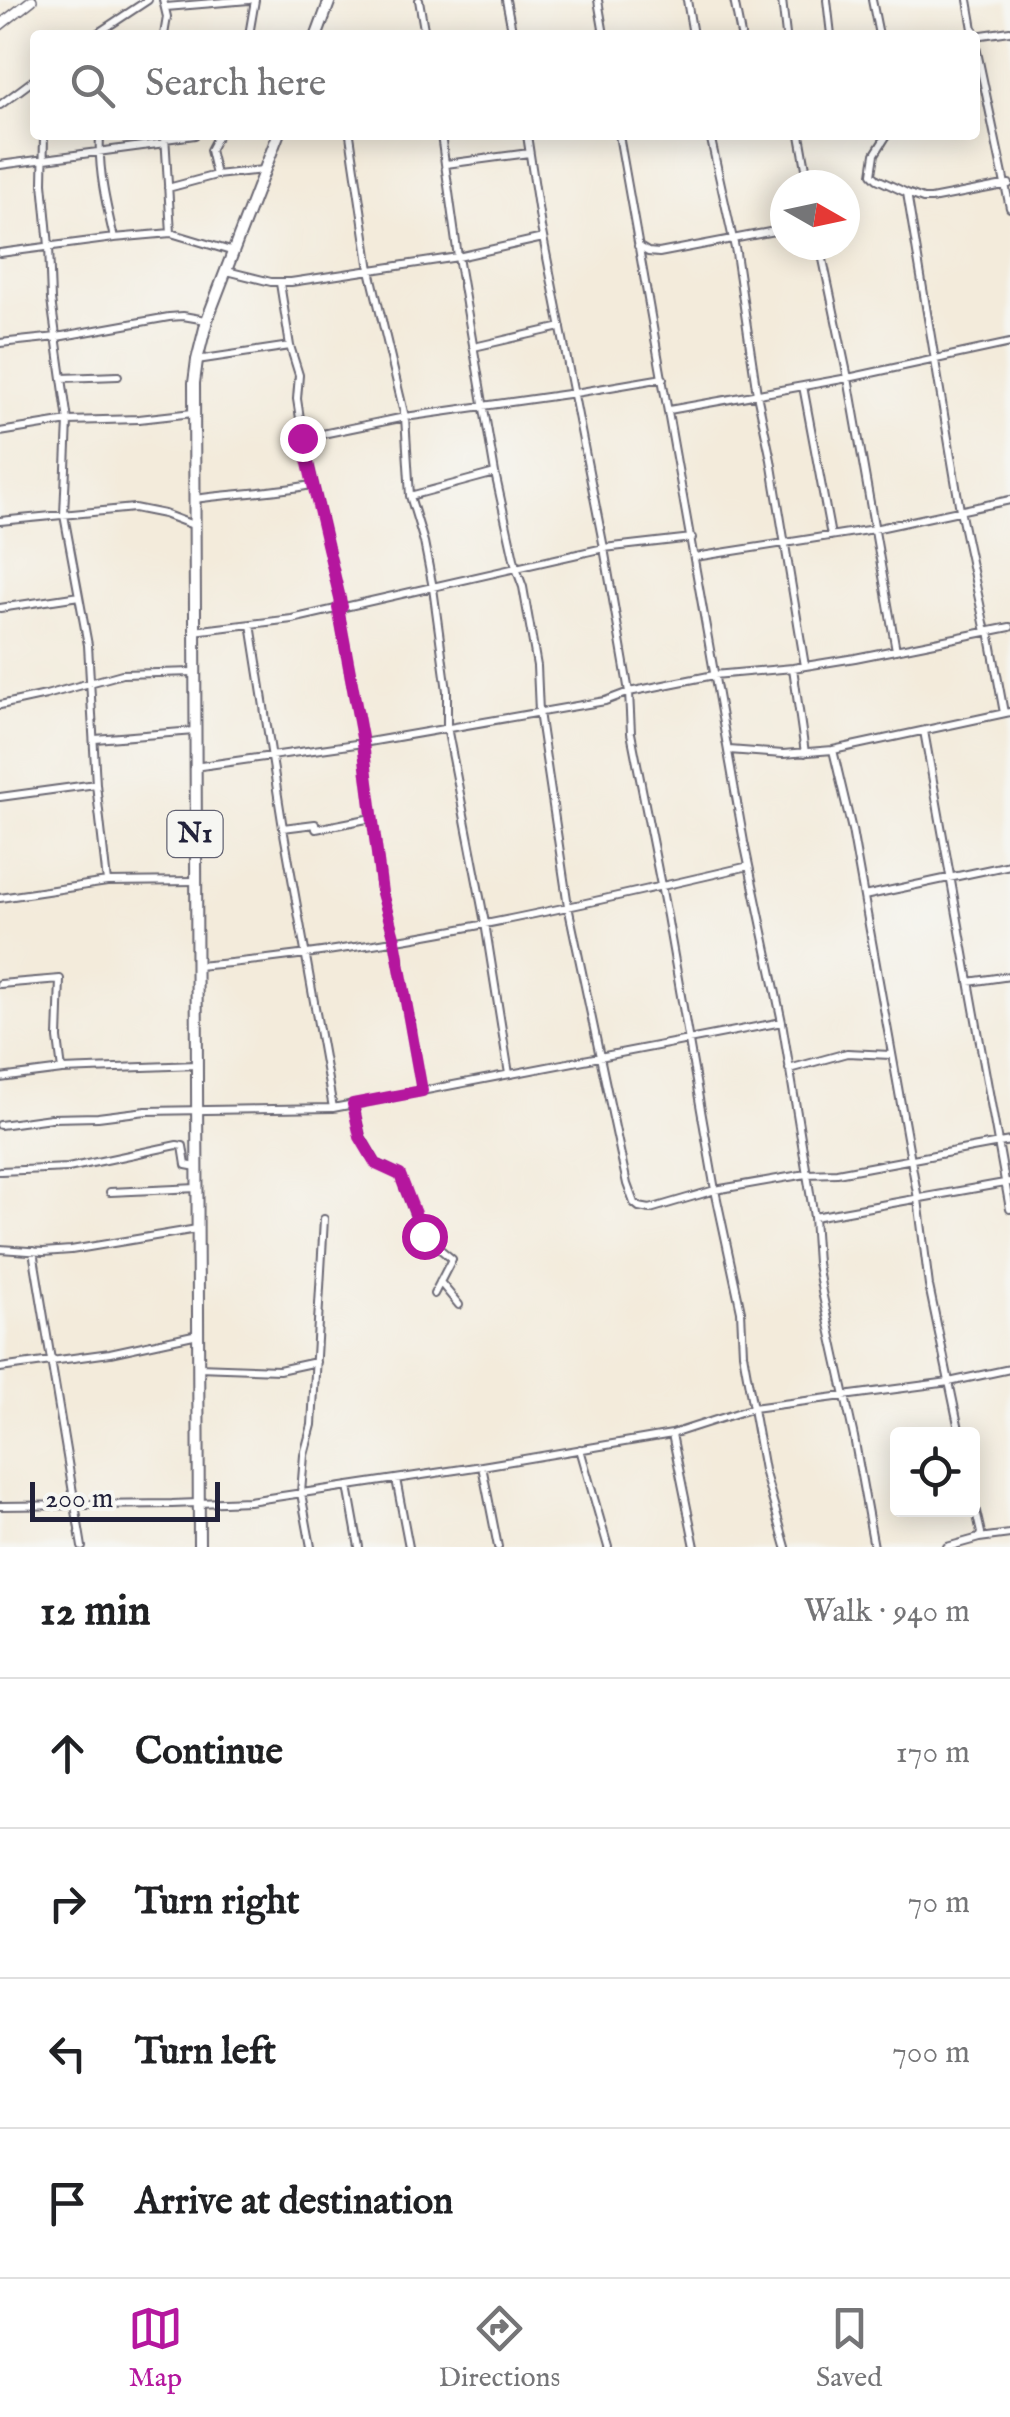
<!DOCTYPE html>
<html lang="en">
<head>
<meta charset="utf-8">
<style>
	:root { --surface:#fff; --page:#f2f2f2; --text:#202124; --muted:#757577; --line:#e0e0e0; --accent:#b5179e }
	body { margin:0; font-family:"IM FELL English",serif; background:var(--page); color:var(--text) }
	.controls { position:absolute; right:30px; bottom:30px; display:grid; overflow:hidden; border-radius:10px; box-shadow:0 5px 25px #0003 }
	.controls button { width:90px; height:90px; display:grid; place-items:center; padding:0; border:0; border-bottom:2px solid var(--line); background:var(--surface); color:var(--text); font:50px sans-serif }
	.compass { position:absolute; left:770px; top:170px; width:90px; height:90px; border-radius:50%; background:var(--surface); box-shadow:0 5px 25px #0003; rotate:99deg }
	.scale { position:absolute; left:30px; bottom:25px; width:190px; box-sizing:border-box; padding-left:10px; border:5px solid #22223b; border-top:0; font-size:28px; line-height:35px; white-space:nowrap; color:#22223b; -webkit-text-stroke:8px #f6f6f2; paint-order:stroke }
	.stop { position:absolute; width:30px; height:30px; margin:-22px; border:8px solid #b5179e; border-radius:50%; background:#fff }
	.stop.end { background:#b5179e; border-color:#fff; box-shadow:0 2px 10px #0008 }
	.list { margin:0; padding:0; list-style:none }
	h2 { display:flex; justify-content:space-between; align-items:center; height:130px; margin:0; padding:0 40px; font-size:42px }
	h2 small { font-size:32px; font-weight:400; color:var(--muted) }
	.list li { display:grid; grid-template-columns:65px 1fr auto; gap:30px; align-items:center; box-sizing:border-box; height:150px; padding:0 40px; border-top:2px solid var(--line) }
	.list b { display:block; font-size:38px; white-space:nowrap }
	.list em { font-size:32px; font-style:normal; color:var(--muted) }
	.icon { flex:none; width:55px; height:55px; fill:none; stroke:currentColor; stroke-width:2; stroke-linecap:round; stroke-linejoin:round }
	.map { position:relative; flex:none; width:1010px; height:1547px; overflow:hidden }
	.search { position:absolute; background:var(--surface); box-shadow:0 5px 25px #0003; left:30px; right:30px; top:30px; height:110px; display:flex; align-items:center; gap:25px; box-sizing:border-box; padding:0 35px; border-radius:10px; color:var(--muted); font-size:38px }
	.sheet { height:730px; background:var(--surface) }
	nav { display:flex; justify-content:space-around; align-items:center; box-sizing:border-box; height:140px; border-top:2px solid var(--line); background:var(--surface); font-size:28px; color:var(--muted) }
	nav a { display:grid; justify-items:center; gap:5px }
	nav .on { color:var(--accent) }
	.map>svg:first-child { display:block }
</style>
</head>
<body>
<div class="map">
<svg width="1010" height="1547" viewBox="0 0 1010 1547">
	<rect width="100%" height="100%" fill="#f6f6f2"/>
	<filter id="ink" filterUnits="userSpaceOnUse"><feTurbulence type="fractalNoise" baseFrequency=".01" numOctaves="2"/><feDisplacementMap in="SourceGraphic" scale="20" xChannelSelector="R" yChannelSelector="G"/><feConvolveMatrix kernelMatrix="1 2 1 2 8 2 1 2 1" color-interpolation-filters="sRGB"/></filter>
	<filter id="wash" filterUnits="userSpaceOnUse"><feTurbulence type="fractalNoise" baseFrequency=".0048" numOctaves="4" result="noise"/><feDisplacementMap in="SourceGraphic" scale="40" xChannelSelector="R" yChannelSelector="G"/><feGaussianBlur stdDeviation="2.25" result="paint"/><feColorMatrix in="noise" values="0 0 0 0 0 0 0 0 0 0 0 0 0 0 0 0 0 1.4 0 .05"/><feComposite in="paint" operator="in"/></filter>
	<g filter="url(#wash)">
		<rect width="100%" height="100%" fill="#f3ebdb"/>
	</g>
	<g filter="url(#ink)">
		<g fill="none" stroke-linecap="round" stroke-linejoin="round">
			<defs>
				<path id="minor" d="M163,0L167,17L164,35
					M419,0L425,35
					M506,0L513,35
					M598,0L604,35
					M687,0L693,35
					M734,0L741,35
					M782,0L786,35
					M827,0L831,35
					M872,0L879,35
					M968,0L974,35
					M166,7L249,0
					M95,35L148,0
					M249,35L255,0
					M975,36L1010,31
					M975,42L1010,208
					M0,105L35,79
					M44,135L43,183L49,246L51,300L68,421L64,515L88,645L96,784L107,882
					M100,135C98,170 106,204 114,238
					M165,135L171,233
					M350,135L370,270L405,417L410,496L424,542L433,588L447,691V727L485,923L509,1074
					M441,135L458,257L495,473L516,568L523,587L537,666L539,712L568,906L627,1184L634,1203L639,1207L650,1209L715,1190L806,1174L837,1173L1010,1141
					M527,135L541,227L604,548L629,692L631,733L667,916L715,1190L741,1311L743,1353L764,1470L786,1547
					M619,135L744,842L782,1022L814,1217L817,1263L822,1292L854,1437L874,1547
					M710,135L736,253L757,394L771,460L805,666
					M800,135L809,185
					M887,135L875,154L872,174L877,179L907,193L960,510L986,632
					M165,139L195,135
					M446,164L529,153
					M0,165L165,143
					M216,175L210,150L218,135
					M168,188L216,175L263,170
					M907,193L923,199H931L1009,184
					M820,245L848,378L896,650
					M638,246L648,252L659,253L785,229
					M0,253L114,238L171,233L234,252
					M227,271L271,282H291L458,257L543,238
					M280,283L290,346L299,375L297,399L303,438L342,607
					M0,343L57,337L169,317L183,316L206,320
					M474,347L561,327
					M197,360L290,346
					M62,378L118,376
					M803,386L831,536
					M669,410L848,378L1010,343
					M0,432L68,421L139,419L193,413
					M303,438L405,417L575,393L663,378
					M410,496L495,473
					M194,499C234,494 273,492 312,485
					M0,521L134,508L164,514L193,525
					M695,557L874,529L1010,500
					M0,608L79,596
					M338,608L363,743L382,893L395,940L422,1091
					M251,624L283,828L333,1108
					M194,631L292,619L604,548L692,538
					M989,631L1004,713
					M793,668L805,753
					M0,705L46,695L122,674L194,672
					M924,731L1010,1209
					M95,739L194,731
					M729,750L783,754L833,750L1010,712
					M833,750L852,830L918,1199L929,1286L960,1434
					M194,767L363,743L605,701L629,692L714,675L793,668L855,658L1010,627
					M0,797L96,784
					M283,828L315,824L316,829L372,818
					M864,896L1010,865
					M0,898L107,882L195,881
					M197,966C381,951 569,908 749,866
					M969,982L1010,976
					M0,984L60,979L58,1038L62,1070
					M789,1069L847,1053L891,1055
					M0,1078L62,1070L197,1065
					M353,1104L361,1137L376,1163L400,1175L415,1216V1237L424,1236L452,1259L434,1294
					M0,1125L51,1118L98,1117L146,1111L333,1108L782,1022
					M0,1171L68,1168L177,1145L183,1146L186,1165L197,1167
					M110,1192L197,1188
					M814,1217L1010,1182
					M0,1249L43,1252L71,1250L197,1229
					M33,1251L82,1547
					M440,1282L459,1305
					M198,1367L279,1370L316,1362
					M0,1368L110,1353L198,1334
					M672,1434L695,1547
					M580,1449L608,1547
					M482,1466L498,1547
					M396,1479L409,1547
					M348,1486L359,1547
					M0,1506L172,1504L249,1501L482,1466L672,1434L753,1408L949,1382L1010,1369
					M979,1538L1010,1534
					M311,1547L301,1493L304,1455L312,1425L324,1219
					M947,1547L979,1538L981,1533L972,1494"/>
				<path id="secondary" d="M0,25L32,0"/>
				<path id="trunk" d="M317,35L330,0
					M199,1547L194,383L197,360L207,320L278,135"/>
			</defs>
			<use href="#minor" stroke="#6b6873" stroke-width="10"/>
			<use href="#secondary" stroke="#6b6873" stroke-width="12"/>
			<use href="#trunk" stroke="#6b6873" stroke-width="14"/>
			<use href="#minor" stroke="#fff" stroke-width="6"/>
			<use href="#secondary" stroke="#fff" stroke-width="9"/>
			<use href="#trunk" stroke="#fff" stroke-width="10"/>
		</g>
	</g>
	<g fill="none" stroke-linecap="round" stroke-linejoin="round" filter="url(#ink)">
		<path stroke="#b5179e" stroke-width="12" d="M302,438L342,607L338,608L363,743L382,893L395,940L422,1091L353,1104L360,1137L376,1164L400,1175L416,1216L415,1237L424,1236"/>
	</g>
	<g text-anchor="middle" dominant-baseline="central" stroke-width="10" stroke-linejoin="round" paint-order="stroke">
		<rect fill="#f6f6f2" stroke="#626272" stroke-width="2.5" x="167.5" y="811" width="55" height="46" rx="8"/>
		<g font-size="28" font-weight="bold" fill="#22223b">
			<text x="195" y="834">N1</text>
		</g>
	</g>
</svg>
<div class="controls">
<button><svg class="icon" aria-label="locate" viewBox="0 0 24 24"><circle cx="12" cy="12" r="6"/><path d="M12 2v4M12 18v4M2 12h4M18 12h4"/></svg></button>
</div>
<svg class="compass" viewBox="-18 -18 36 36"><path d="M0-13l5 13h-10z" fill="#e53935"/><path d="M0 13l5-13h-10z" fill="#757577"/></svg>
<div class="scale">200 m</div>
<div class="stop" style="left:424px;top:1236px"></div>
<div class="stop end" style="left:302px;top:438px"></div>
<div class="search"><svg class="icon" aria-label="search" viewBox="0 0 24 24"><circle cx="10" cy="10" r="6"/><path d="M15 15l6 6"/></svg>Search here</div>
</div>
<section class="sheet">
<h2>12 min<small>Walk · 940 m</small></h2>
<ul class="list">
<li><svg class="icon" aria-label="ahead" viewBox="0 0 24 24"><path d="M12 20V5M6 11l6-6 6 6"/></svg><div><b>Continue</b></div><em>170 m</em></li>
<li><svg class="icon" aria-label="right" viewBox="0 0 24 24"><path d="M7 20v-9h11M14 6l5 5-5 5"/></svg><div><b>Turn right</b></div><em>70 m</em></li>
<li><svg class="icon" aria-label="left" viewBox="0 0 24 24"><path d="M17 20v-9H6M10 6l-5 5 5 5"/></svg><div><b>Turn left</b></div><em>700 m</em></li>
<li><svg class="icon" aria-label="arrive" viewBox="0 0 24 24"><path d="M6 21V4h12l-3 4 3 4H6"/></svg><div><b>Arrive at destination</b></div></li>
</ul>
</section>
<nav>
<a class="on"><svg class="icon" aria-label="map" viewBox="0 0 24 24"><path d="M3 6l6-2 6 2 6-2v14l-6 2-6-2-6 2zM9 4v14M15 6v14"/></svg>Map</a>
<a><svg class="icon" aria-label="directions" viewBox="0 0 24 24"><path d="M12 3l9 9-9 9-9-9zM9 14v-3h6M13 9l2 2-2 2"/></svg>Directions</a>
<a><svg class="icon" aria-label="saved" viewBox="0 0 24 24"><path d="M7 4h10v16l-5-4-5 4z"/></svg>Saved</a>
</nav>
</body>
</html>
